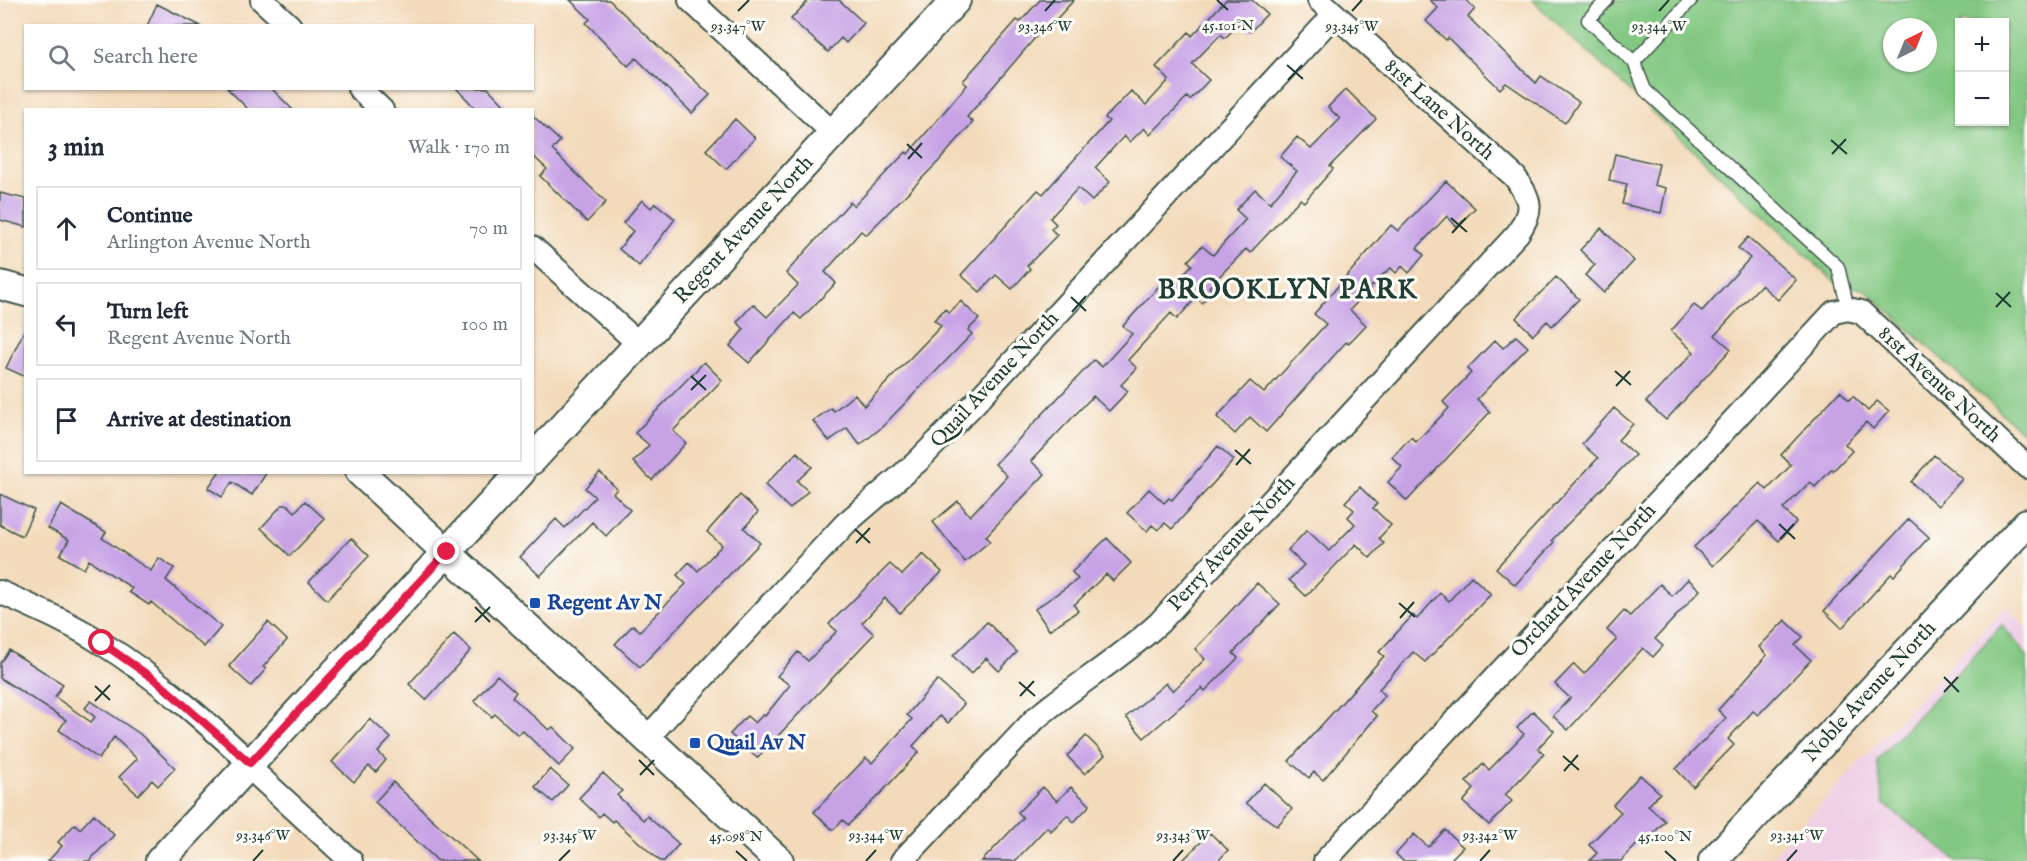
<!DOCTYPE html>
<html lang="en">
<head>
<meta charset="utf-8">
<style>
	:root { --surface:#fff; --page:#f2f2f3; --text:#1f2937; --muted:#747a83; --line:#e0e1e3 }
	body { margin:0; font-family:"IM FELL English",serif; background:var(--page); color:var(--text) }
	.controls { position:absolute; right:18px; top:18px; display:grid; overflow:hidden; border-radius:0px; box-shadow:0 2px 4px #0004 }
	.controls button { width:54px; height:54px; display:grid; place-items:center; padding:0; border:0; border-bottom:2px solid var(--line); background:var(--surface); color:var(--text); font:30px sans-serif }
	.compass { position:absolute; left:1883px; top:18px; width:54px; height:54px; border-radius:50%; background:var(--surface); box-shadow:0 2px 4px #0004; rotate:43deg }
	.stop { position:absolute; width:18px; height:18px; margin:-14px; border:4px solid #e11d48; border-radius:50%; background:#fff }
	.stop.end { background:#e11d48; border-color:#fff; box-shadow:0 2px 6px #0008 }
	.list { margin:0; padding:0; list-style:none }
	h2 { display:flex; justify-content:space-between; align-items:center; height:78px; margin:0; padding:0 24px; font-size:26px }
	h2 small { font-size:20px; font-weight:400; color:var(--muted) }
	.list li { display:grid; grid-template-columns:39px 1fr auto; gap:18px; align-items:center; box-sizing:border-box; height:84px; margin:0 12px 12px; padding:0 12px; border:2px solid var(--line); border-radius:0px }
	.list b { display:block; font-size:22px; white-space:nowrap }
	.list p { margin:0; font-size:20px; white-space:nowrap; color:var(--muted) }
	.list em { font-size:20px; font-style:normal; color:var(--muted) }
	.icon { flex:none; width:33px; height:33px; fill:none; stroke:currentColor; stroke-width:2; stroke-linecap:round; stroke-linejoin:round }
	.map { position:relative; flex:none; width:2027px; height:861px; overflow:hidden }
	.search { position:absolute; background:var(--surface); box-shadow:0 2px 4px #0004; left:24px; top:24px; width:510px; height:66px; display:flex; align-items:center; gap:15px; box-sizing:border-box; padding:0 21px; border-radius:0px; color:var(--muted); font-size:22px }
	.panel { position:absolute; background:var(--surface); box-shadow:0 2px 4px #0004; left:24px; top:108px; width:510px; height:366px; border-radius:0px }
	.map>svg:first-child { display:block }
</style>
</head>
<body>
<div class="map">
<svg width="2027" height="861" viewBox="0 0 2027 861">
	<rect width="100%" height="100%" fill="#fdfcf7"/>
	<filter id="ink" filterUnits="userSpaceOnUse"><feTurbulence type="fractalNoise" baseFrequency=".0167" numOctaves="2"/><feDisplacementMap in="SourceGraphic" scale="12" xChannelSelector="R" yChannelSelector="G"/><feConvolveMatrix kernelMatrix="1 2 1 2 8 2 1 2 1" color-interpolation-filters="sRGB"/></filter>
	<filter id="wash" filterUnits="userSpaceOnUse"><feTurbulence type="fractalNoise" baseFrequency=".008" numOctaves="4" result="noise"/><feDisplacementMap in="SourceGraphic" scale="24" xChannelSelector="R" yChannelSelector="G"/><feGaussianBlur stdDeviation="1.35" result="paint"/><feColorMatrix in="noise" values="0 0 0 0 0 0 0 0 0 0 0 0 0 0 0 0 0 1.4 0 .05"/><feComposite in="paint" operator="in"/></filter>
	<g filter="url(#wash)">
		<rect width="100%" height="100%" fill="#f3daba"/>
		<path fill="#efd0e6" d="M2005,606L2027,627V861H1768Z"/>
		<path fill="#82c882" stroke="#50825b" stroke-width="1.5" fill-rule="evenodd" d="M1532,0H2027V436L1864,289L1839,286ZM1960,22H2004V122H1960ZM1892,27H1928V63H1892Z
			M2002,625L2027,656V861H1957L1883,803L1877,760Z"/>
		<g id="blocks">
			<path fill="#c7a3e6" d="M570,0H609L710,95L692,113L636,58L628,66L586,23L590,19Z
				M809,0H839L864,23L846,43L841,38L828,52L791,19Z
				M1040,0H1074L1050,26L1047,24L967,117L973,122L940,160L866,235L861,231L825,272L836,283L801,319L794,313L749,363L730,346L744,329L737,322L753,304L767,317L798,285L786,273L850,202L854,206L906,152L908,154L967,85L963,81L1017,20L1020,22Z
				M1226,0H1252L1267,14L1250,32L1240,23L1225,38L1221,34L1192,64L1209,80L1190,100L1187,97L1150,135L1144,128L1130,142L1124,136L1095,168L1110,182L1092,201L1078,188L1050,218L1056,224L1051,229L1057,235L1027,266L1030,269L1012,289L996,275L980,292L961,275L1038,190L1043,194L1109,121L1105,118L1131,91L1146,105L1169,80L1156,67L1189,32L1192,36Z
				M1430,0H1466L1475,9L1468,17L1536,83L1541,76L1579,102L1565,123L1506,83L1500,89L1448,38L1446,40L1426,21L1438,8Z
				M157,4L201,26H147Z
				M227,88H271L293,110H249Z
				M456,88H488L509,110H477Z
				M1346,89L1376,119L1330,166L1333,169L1304,202L1300,199L1250,253L1246,249L1209,287L1213,291L1202,303L1196,298L1177,319L1171,313L1128,360L1137,368L1121,385L1128,391L1109,411L1093,396L1031,461L1045,474L986,536L990,541L965,562L933,522L958,501L970,516L1007,476L995,464L1094,360L1102,367L1132,334L1123,326L1160,285L1167,291L1192,265L1188,261L1202,246L1213,255L1246,219L1236,210L1255,189L1270,203L1297,171L1280,157L1297,137L1311,149L1340,119L1328,107Z
				M532,115L560,141L552,150L606,202L587,222L540,176L547,169L532,155Z
				M735,119L755,138L726,169L706,150Z
				M1615,154L1659,164L1654,185L1666,188L1661,213L1622,204L1627,184L1609,180Z
				M1446,181L1475,208L1457,227L1447,216L1417,248L1424,255L1409,273L1402,266L1396,273L1391,268L1381,276L1350,310L1366,325L1348,344L1346,342L1266,432L1250,417L1235,434L1217,417L1250,381L1264,393L1326,324L1314,314L1391,225L1398,231Z
				M0,193L26,199V227L0,220Z
				M642,200L651,208L655,203L675,219L639,266L619,249L633,231L623,223Z
				M1601,228L1634,261L1604,293L1585,275L1595,265L1580,250Z
				M1748,237L1796,280L1778,300L1761,285L1746,301L1715,335L1731,349L1666,420L1646,402L1694,352L1671,331L1694,305L1702,311L1750,258L1738,248Z
				M1556,277L1579,299L1552,326L1547,321L1533,335L1516,318Z
				M961,301L979,319L968,330L972,334L881,428L860,445L847,428L829,441L813,421L831,408L834,411L855,394L864,406L941,326L934,320L945,309L949,313Z
				M26,327V377L6,368Z
				M1516,336L1528,347L1477,399L1490,412L1407,501L1388,482L1402,467L1392,457L1411,437L1416,442L1449,408L1443,402L1471,373L1467,369L1495,340L1503,348Z
				M704,362L722,380L673,431L686,443L652,480L633,462L649,445L635,433Z
				M1840,391L1849,400L1853,396L1868,411L1877,401L1889,411L1873,429L1866,422L1845,444L1852,451L1833,471L1832,469L1815,487L1810,482L1783,509L1796,522L1779,541L1758,521L1713,566L1694,547L1760,483L1767,490L1791,465L1781,455Z
				M1614,408L1633,424L1618,440L1635,455L1552,540L1554,542L1515,585L1496,568L1598,458L1582,444Z
				M1218,446L1234,460L1172,529L1165,523L1158,530L1152,525L1147,531L1127,513L1149,489L1164,503L1169,498L1172,500Z
				M797,452L812,467L797,481L808,491L790,509L765,485Z
				M1934,455L1962,479L1938,506L1911,482Z
				M219,472H267L252,495L232,482L222,497L208,488Z
				M600,472L617,489L613,493L630,510L606,536L592,522L540,576L520,557L556,519L565,528L595,497L585,488Z
				M1360,487L1377,504L1373,508L1391,525L1379,538L1384,543L1370,558L1356,544L1306,596L1289,580L1304,565L1288,550L1307,530L1329,551L1355,524L1348,517L1354,510L1345,502Z
				M0,494L34,510L22,536L0,525Z
				M740,495L758,512L744,528L760,543L640,667L615,644L633,625L640,631L686,584L677,575L689,562L698,571L722,545L707,532Z
				M305,501L325,519L290,556L261,528L282,505H288L295,512Z
				M61,505L106,532L102,538L151,571L159,558L174,568L166,580L221,627L204,647L151,602L149,605L129,592L132,588L89,560L84,569L60,555L69,540L48,528Z
				M1909,519L1929,537L1894,576L1891,574L1842,628L1824,611Z
				M351,538L369,556L327,600L309,582Z
				M1107,538L1131,563L1113,581L1106,574L1074,605L1078,611L1049,630L1035,609L1078,579L1072,572Z
				M923,554L942,572L900,613L885,598L862,623L874,634L757,758L730,734L747,716L755,723L763,715L765,716L790,685L777,676L798,652L808,661L837,631L829,624L890,564L902,575Z
				M1471,576L1491,594L1425,662L1413,652L1379,689L1385,695L1371,711L1377,716L1323,780L1314,772L1309,778L1289,761L1384,656L1379,652L1413,615L1417,619L1440,593L1449,601Z
				M1688,579L1700,590L1655,639L1663,646L1653,657L1643,648L1568,730L1553,716L1570,698L1555,684L1574,664L1584,674L1617,639L1607,630L1624,611L1630,616L1660,584L1672,596Z
				M1257,583L1280,604L1233,653L1238,658L1205,691L1202,688L1144,738L1126,717L1166,683L1173,691L1205,659L1195,649Z
				M1785,620L1803,637L1795,645L1811,660L1758,715L1753,711L1728,739L1734,745L1693,787L1676,769L1726,718L1718,710L1767,655L1759,647Z
				M268,622L287,640L263,667L266,669L251,686L229,666Z
				M987,622L1017,652L999,671L986,658L971,674L953,656Z
				M454,634L471,650L426,700L409,684Z
				M9,650L63,684L55,697L91,722L95,717L85,708L91,701L140,734L175,768L158,786L152,780L138,795L119,777L137,759L114,737L99,759L59,730L66,720L0,678V663Z
				M497,675L516,692L512,697L549,730L553,727L575,749L559,766L523,731L518,735L495,714L492,717L474,701Z
				M937,680L964,704L948,723L940,716L913,746L919,752L882,792L848,825L843,820L833,830L814,812L866,758L872,763L912,719L907,715Z
				M1533,711L1554,731L1538,748L1544,754L1505,795L1512,801L1489,825L1463,802L1474,789L1466,782L1483,764L1489,770L1524,734L1517,728Z
				M370,719L391,738L378,752L386,760L376,772L369,766L354,782L332,762Z
				M1086,736L1105,755L1085,774L1067,756Z
				M550,769L568,785L553,802L535,787Z
				M603,773L622,791L617,795L643,820L647,816L679,844L664,861H660L614,820L612,822L602,813L599,817L579,798Z
				M1640,775L1660,793L1648,806L1665,821L1649,838L1646,835L1621,861H1589L1597,853L1589,845L1621,812L1613,805Z
				M393,782L433,820L478,861H438L375,802Z
				M1264,783L1292,809L1277,826L1246,803Z
				M1043,787L1057,801L1071,787L1090,805L1074,822L1067,815L1051,831L1047,827L1015,861H982L1023,818L1018,812Z
				M94,814L114,835L89,861H48L62,846L58,842L75,824L80,829Z
				M1445,830L1463,847L1449,861H1403L1396,854L1414,834L1428,847Z
				M1210,833L1228,850L1218,861H1182Z"/>
		</g>
	</g>
	<g filter="url(#ink)">
		<use href="#blocks" fill-opacity="0" stroke="#3f5548" stroke-width="1.5"/>
		<g fill="none" stroke-linecap="round" stroke-linejoin="round">
			<defs>
				<path id="service" d="M1607,0L1588,20L1634,62L1645,90L1838,267L1848,309
					M1634,62L1691,0"/>
				<path id="minor" d="M262,0L290,26
					M690,0L833,133
					M359,88L382,110
					M532,247L639,344
					M0,592C35,608 71,623 103,644C157,678 204,720 250,763L251,769L351,861
					M647,738L845,524L917,462L974,404L1334,15
					M902,861L1035,719C1075,685 1120,659 1159,623L1518,233C1534,208 1531,201 1515,177L1319,0
					M1325,861L1834,312L1848,309L1861,312L2027,467"/>
				<path id="tertiary" d="M0,285L26,292
					M532,460L956,0
					M360,472L779,861
					M160,861L521,472
					M1713,861L2027,523"/>
			</defs>
			<use href="#service" stroke="#3f5548" stroke-width="15"/>
			<use href="#minor" stroke="#3f5548" stroke-width="26"/>
			<use href="#tertiary" stroke="#3f5548" stroke-width="32"/>
			<use href="#service" stroke="#fff" stroke-width="12"/>
			<use href="#minor" stroke="#fff" stroke-width="22"/>
			<use href="#tertiary" stroke="#fff" stroke-width="28"/>
		</g>
	</g>
	<g fill="none" stroke-linecap="round" stroke-linejoin="round" filter="url(#ink)">
		<path stroke="#e11d48" stroke-width="8" d="M102,643L158,682L250,763L447,552"/>
	</g>
	<path fill="none" stroke="#1f3d34" stroke-width="2" d="M1217,0L1228,10M738,11L749,0M1045,11L1055,0M1352,11L1362,0M1659,11L1669,0M1287,65L1303,79M1288,80L1302,65M1831,140L1847,154M907,144L922,158M1832,154L1846,139M908,159L922,143M1451,218L1467,232M1452,233L1466,218M1996,293L2011,307M1071,297L1086,311M1996,307L2010,292M1072,312L1086,296M1615,371L1631,385M691,376L706,390M1616,386L1630,371M691,390L706,375M1235,450L1251,464M1236,465L1250,449M1779,524L1795,539M855,529L870,543M1780,539L1794,524M856,543L870,528M1399,603L1415,617M475,607L490,622M1400,618L1414,602M475,622L490,607M1944,677L1959,692M1019,682L1035,696M95,686L110,700M1944,692L1958,677M1020,696L1034,681M95,701L110,685M1563,756L1579,770M639,760L654,775M1564,771L1578,755M640,775L654,760M736,851L747,861M1665,851L1676,861M253,861L263,850M559,861L570,850M866,861L876,850M1173,861L1183,850M1480,861L1490,850M1787,861L1797,850"/>
	<g fill="#1a4fb4" stroke="#fdfcf7" stroke-width="2">
		<rect x="529" y="597" width="12" height="12" rx="3"/>
		<rect x="689" y="737" width="12" height="12" rx="3"/>
	</g>
	<g text-anchor="middle" dominant-baseline="central" stroke-width="6" stroke-linejoin="round" paint-order="stroke">
		<g font-size="21" fill="#1f3d34" stroke="#fdfcf7">
			<text transform="translate(1439 110) rotate(42)">81st Lane North</text>
			<text transform="translate(744 230) rotate(-47)">Regent Avenue North</text>
			<text transform="translate(995 380) rotate(-47)">Quail Avenue North</text>
			<text transform="translate(1939 385) rotate(43)">81st Avenue North</text>
			<text transform="translate(1232 544) rotate(-47)">Perry Avenue North</text>
			<text transform="translate(1584 581) rotate(-47)">Orchard Avenue North</text>
			<text transform="translate(1870 692) rotate(-47)">Noble Avenue North</text>
		</g>
		<g font-size="21" font-weight="bold" fill="#164399" stroke="#fdfcf7" text-anchor="start">
			<text x="547" y="603">Regent Av N</text>
			<text x="707" y="743">Quail Av N</text>
		</g>
		<g font-size="27" font-weight="bold" letter-spacing="1.5" fill="#1f3d34" stroke="#fdfcf7">
			<text x="1288" y="291">BROOKLYN PARK</text>
		</g>
	</g>
	<g font-size="15" text-anchor="middle" fill="#1f3d34" stroke="#fdfcf7" stroke-width="6" stroke-linejoin="round" paint-order="stroke">
		<text x="1228" y="30">45.101°N</text>
		<text x="738" y="31">93.347°W</text>
		<text x="1045" y="31">93.346°W</text>
		<text x="1352" y="31">93.345°W</text>
		<text x="1659" y="31">93.344°W</text>
		<text x="263" y="840">93.346°W</text>
		<text x="570" y="840">93.345°W</text>
		<text x="876" y="840">93.344°W</text>
		<text x="1183" y="840">93.343°W</text>
		<text x="1490" y="840">93.342°W</text>
		<text x="1797" y="840">93.341°W</text>
		<text x="736" y="841">45.098°N</text>
		<text x="1665" y="841">45.100°N</text>
	</g>
</svg>
<div class="controls">
<button>+</button>
<button>−</button>
</div>
<svg class="compass" viewBox="-18 -18 36 36"><path d="M0-13l5 13h-10z" fill="#e53935"/><path d="M0 13l5-13h-10z" fill="#747a83"/></svg>
<div class="stop" style="left:102px;top:643px"></div>
<div class="stop end" style="left:447px;top:552px"></div>
<div class="search"><svg class="icon" aria-label="search" viewBox="0 0 24 24"><circle cx="10" cy="10" r="6"/><path d="M15 15l6 6"/></svg>Search here</div>
<section class="panel">
<h2>3 min<small>Walk · 170 m</small></h2>
<ul class="list">
<li><svg class="icon" aria-label="ahead" viewBox="0 0 24 24"><path d="M12 20V5M6 11l6-6 6 6"/></svg><div><b>Continue</b><p>Arlington Avenue North</p></div><em>70 m</em></li>
<li><svg class="icon" aria-label="left" viewBox="0 0 24 24"><path d="M17 20v-9H6M10 6l-5 5 5 5"/></svg><div><b>Turn left</b><p>Regent Avenue North</p></div><em>100 m</em></li>
<li><svg class="icon" aria-label="arrive" viewBox="0 0 24 24"><path d="M6 21V4h12l-3 4 3 4H6"/></svg><div><b>Arrive at destination</b></div></li>
</ul>
</section>
</div>
</body>
</html>
